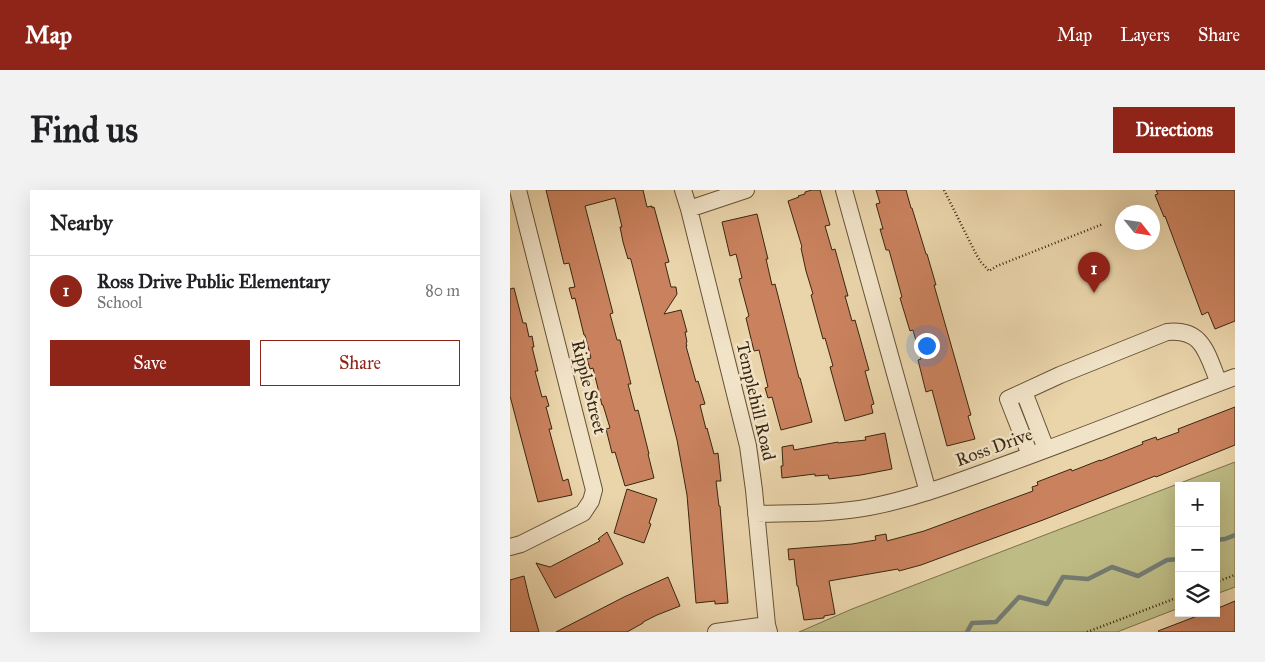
<!DOCTYPE html>
<html lang="en">
<head>
<meta charset="utf-8">
<style>
	:root { --surface:#fff; --page:#f2f2f2; --text:#202124; --muted:#757577; --line:#e0e0e0; --accent:#8f2418 }
	body { margin:0; font-family:"IM FELL Great Primer",serif; background:var(--page); color:var(--text) }
	.controls { position:absolute; right:15px; bottom:15px; display:grid; overflow:hidden; border-radius:0px; box-shadow:0 5px 20px #0002 }
	.controls button { width:45px; height:45px; display:grid; place-items:center; padding:0; border:0; border-bottom:1px solid var(--line); background:var(--surface); color:var(--text); font:25px sans-serif }
	.compass { position:absolute; left:605px; top:15px; width:45px; height:45px; border-radius:50%; background:var(--surface); box-shadow:0 5px 20px #0002; rotate:120deg }
	.you { position:absolute; left:416px; top:155px; width:18px; height:18px; margin:-12px; border:4px solid #fff; border-radius:50%; background:#1a73e8; box-shadow:0 0 0 8px #1a73e833 }
	.badge { display:grid; place-items:center; width:32px; height:32px; border-radius:50%; background:var(--accent); color:#fff; font-size:16px; font-weight:700 }
	.pin { position:absolute; translate:-50% -41px; filter:drop-shadow(0 1px 2px #0008) }
	.pin::after { content:''; position:absolute; top:26px; width:18px; height:15px; background:inherit; clip-path:polygon(0 0,100% 0,50% 100%) }
	.list { margin:0; padding:0; list-style:none }
	h2 { display:flex; justify-content:space-between; align-items:center; height:65px; margin:0; padding:0 20px; font-size:21px }
	h2 small { font-size:16px; font-weight:400; color:var(--muted) }
	.list li { display:grid; grid-template-columns:32px 1fr auto; gap:15px; align-items:center; box-sizing:border-box; height:70px; padding:0 20px; border-top:1px solid var(--line) }
	.list b { display:block; font-size:19px; white-space:nowrap }
	.list p { margin:0; font-size:16px; white-space:nowrap; color:var(--muted) }
	.list em { font-size:16px; font-style:normal; color:var(--muted) }
	.actions { display:flex; gap:10px; padding:15px 20px }
	.actions a { flex:1; padding:11px 0; border:1px solid var(--accent); border-radius:0px; text-align:center; font-size:18px; color:var(--accent) }
	.actions .main { background:var(--accent); color:#fff }
	.icon { flex:none; width:28px; height:28px; fill:none; stroke:currentColor; stroke-width:2; stroke-linecap:round; stroke-linejoin:round }
	.map { position:relative; flex:none; width:725px; height:442px; overflow:hidden; border-radius:0px }
	header { display:flex; align-items:center; gap:30px; box-sizing:border-box; height:70px; padding:0 25px; background:var(--accent); color:#fff }
	header strong { font-size:24px }
	nav { display:flex; gap:28px; margin-inline-start:auto; font-size:18px }
	.intro { display:flex; align-items:center; justify-content:space-between; box-sizing:border-box; height:120px; padding:0 30px }
	h1 { margin:0; font-size:35px }
	.button { padding:12px 22px; border-radius:0px; background:var(--accent); color:#fff; font-size:18px; font-weight:700 }
	main { display:flex; gap:30px; padding:0 30px }
	aside { flex:1; background:var(--surface); border-radius:0px; box-shadow:0 5px 20px #0002 }
	.map>svg:first-child { display:block }
</style>
</head>
<body>
<header>
<strong>Map</strong>
<nav><a>Map</a><a>Layers</a><a>Share</a></nav>
</header>
<div class="intro"><h1>Find us</h1><a class="button">Directions</a></div>
<main>
<aside>
<h2>Nearby<small></small></h2>
<ul class="list">
<li><span class="badge">1</span><div><b>Ross Drive Public Elementary</b><p>School</p></div><em>80 m</em></li>
</ul>
<div class="actions"><a class="main">Save</a><a>Share</a></div>
</aside>
<div class="map">
<svg width="725" height="442" viewBox="0 0 725 442">
	<rect width="100%" height="100%" fill="#ead4aa"/>
	<filter id="stains"><feTurbulence type="fractalNoise" baseFrequency=".004" numOctaves="4"/><feColorMatrix values="0 0 0 0 .2 0 0 0 0 .09 0 0 0 0 .02 0 0 0 .5 -.17"/></filter>
	<radialGradient id="worn" r=".72"><stop offset=".6" stop-color="#630" stop-opacity="0"/><stop offset="1" stop-color="#630" stop-opacity=".3"/></radialGradient>
	<path fill="#bebb84" stroke="#7c704a" d="M725,272V397L706,404V296H669V418L607,442H289L342,419Z"/>
	<g fill="none" stroke-linecap="round" stroke-linejoin="round">
		<path stroke="#747c72" stroke-width="4.5" d="M706,350L715,349L725,345
			M457,442L462,433L486,432L509,407L537,414L553,387L578,389L602,377L628,386L657,370L669,369"/>
	</g>
	<path fill="#ca825e" stroke="#392611" d="M36,0H133L137,17L142,16V18L144,17L159,72L155,73L161,97H166L167,104L154,124L171,120L177,142H175L177,152L176,153L177,156H176L186,192L188,191L195,214L190,215L196,239L197,238L204,264L208,263L211,291H206L209,316H210L218,413L205,414V411L186,413L177,305L167,250L121,70L120,68L118,69L113,52L110,37H112L105,8L75,16L103,123L100,124L107,150H110L121,194H118L125,221L128,220L139,264H138L144,288L115,296L105,262L102,263L96,239L100,238L93,215H92L83,178L80,179L77,169L81,168L75,145H74L65,108L62,109L59,98L65,97L59,73L54,74Z
		M302,0H310L320,35L315,36L322,60L325,59L338,106H335L342,131L345,130L359,180L355,181L364,214L361,215L363,223L335,231L320,177L323,176L315,148L313,149L301,105L303,104L296,81L291,58L292,57L278,11L289,7L288,6L295,4V2Z
		M366,0H396L401,18H402L416,64H417L426,95H424L461,225L458,226L465,249L437,256L422,200L416,202L408,170L411,169L403,140L400,141L390,108L392,107L379,60H376L370,39H373L366,14L370,13Z
		M646,0H725V131L705,139L698,122L692,125L655,26L654,27L645,5L648,4Z
		M247,24L258,69H256L262,95L265,94L289,188H290L302,232L271,240L262,207L258,208L255,198L258,197L249,160L244,161L236,128L239,126L229,89L232,88L226,64L220,66L212,32Z
		M4,98L13,133H16L19,147L22,146L24,157H22L28,181H25L32,207L36,206L39,216L36,217L42,239H39L53,291L58,289L62,305L28,312L0,206V99Z
		M725,217V255L646,287L645,286L533,330L411,375L389,381L388,379L319,391L325,424L314,426V428L294,430L288,396H287L284,369L279,370L278,359L342,354L366,350L365,346L376,344L377,351L414,341L523,301L522,297L528,295L527,292L561,279L562,281L590,270V271L633,254L632,252L646,247L647,250L669,242L668,239Z
		M375,243L382,279L351,285L319,289L318,285L305,286V284L272,288L271,276H273L272,257L283,255L284,260L328,252V253L356,250L355,247Z
		M117,299L147,309L139,333L141,334L134,353L104,343Z
		M97,342L113,374L45,408L26,373L40,377L90,351L88,349Z
		M14,386L19,407L29,442H0V390Z
		M158,387L170,416L147,425L133,432V433L117,442H46L114,407Z
		M725,411V442H649L648,441L695,423H706V419Z"/>
	<g fill="none" stroke-linecap="round" stroke-linejoin="round">
		<defs>
			<path id="minor" d="M173,0L179,19L238,256L244,300L257,435L259,442
				M334,0L418,302
				M179,19L236,0
				M514,202L536,259
				M520,265L498,209L550,185L657,142C694,138 697,165 709,193
				M246,324C284,323 323,324 360,317C406,308 450,291 494,275C572,247 648,216 725,187
				M0,357L11,354L73,323L81,311L84,300L8,0
				M206,442L257,435"/>
		</defs>
		<use href="#minor" stroke="#655237" stroke-width="18"/>
		<path stroke="#392611" stroke-width="2.5" stroke-dasharray="1 2.5" stroke-linecap="butt" d="M434,0L466,64L471,72L479,81L487,76L593,34
			M706,392L725,385
			M577,442L669,407"/>
		<use href="#minor" stroke="#f1e3c8" stroke-width="16"/>
	</g>
	<g text-anchor="middle" dominant-baseline="central" stroke-width="5" stroke-linejoin="round" paint-order="stroke">
		<g font-size="18" fill="#392611" stroke="#f1e3c8">
			<text transform="translate(79 197) rotate(76)">Ripple Street</text>
			<text transform="translate(246 211) rotate(77)">Templehill Road</text>
			<text transform="translate(484 257) rotate(-20)">Ross Drive</text>
		</g>
	</g>
	<rect width="100%" height="100%" filter="url(#stains)"/>
	<rect width="100%" height="100%" fill="url(#worn)"/>
</svg>
<div class="controls">
<button>+</button>
<button>−</button>
<button><svg class="icon" aria-label="layers" viewBox="0 0 24 24"><path d="M12 4l9 5-9 5-9-5zM3 14l9 5 9-5"/></svg></button>
</div>
<svg class="compass" viewBox="-18 -18 36 36"><path d="M0-13l5 13h-10z" fill="#e53935"/><path d="M0 13l5-13h-10z" fill="#757577"/></svg>
<div class="you"></div>
<div class="pin badge" style="left:584px;top:103px">1</div>
</div>
</main>
</body>
</html>
